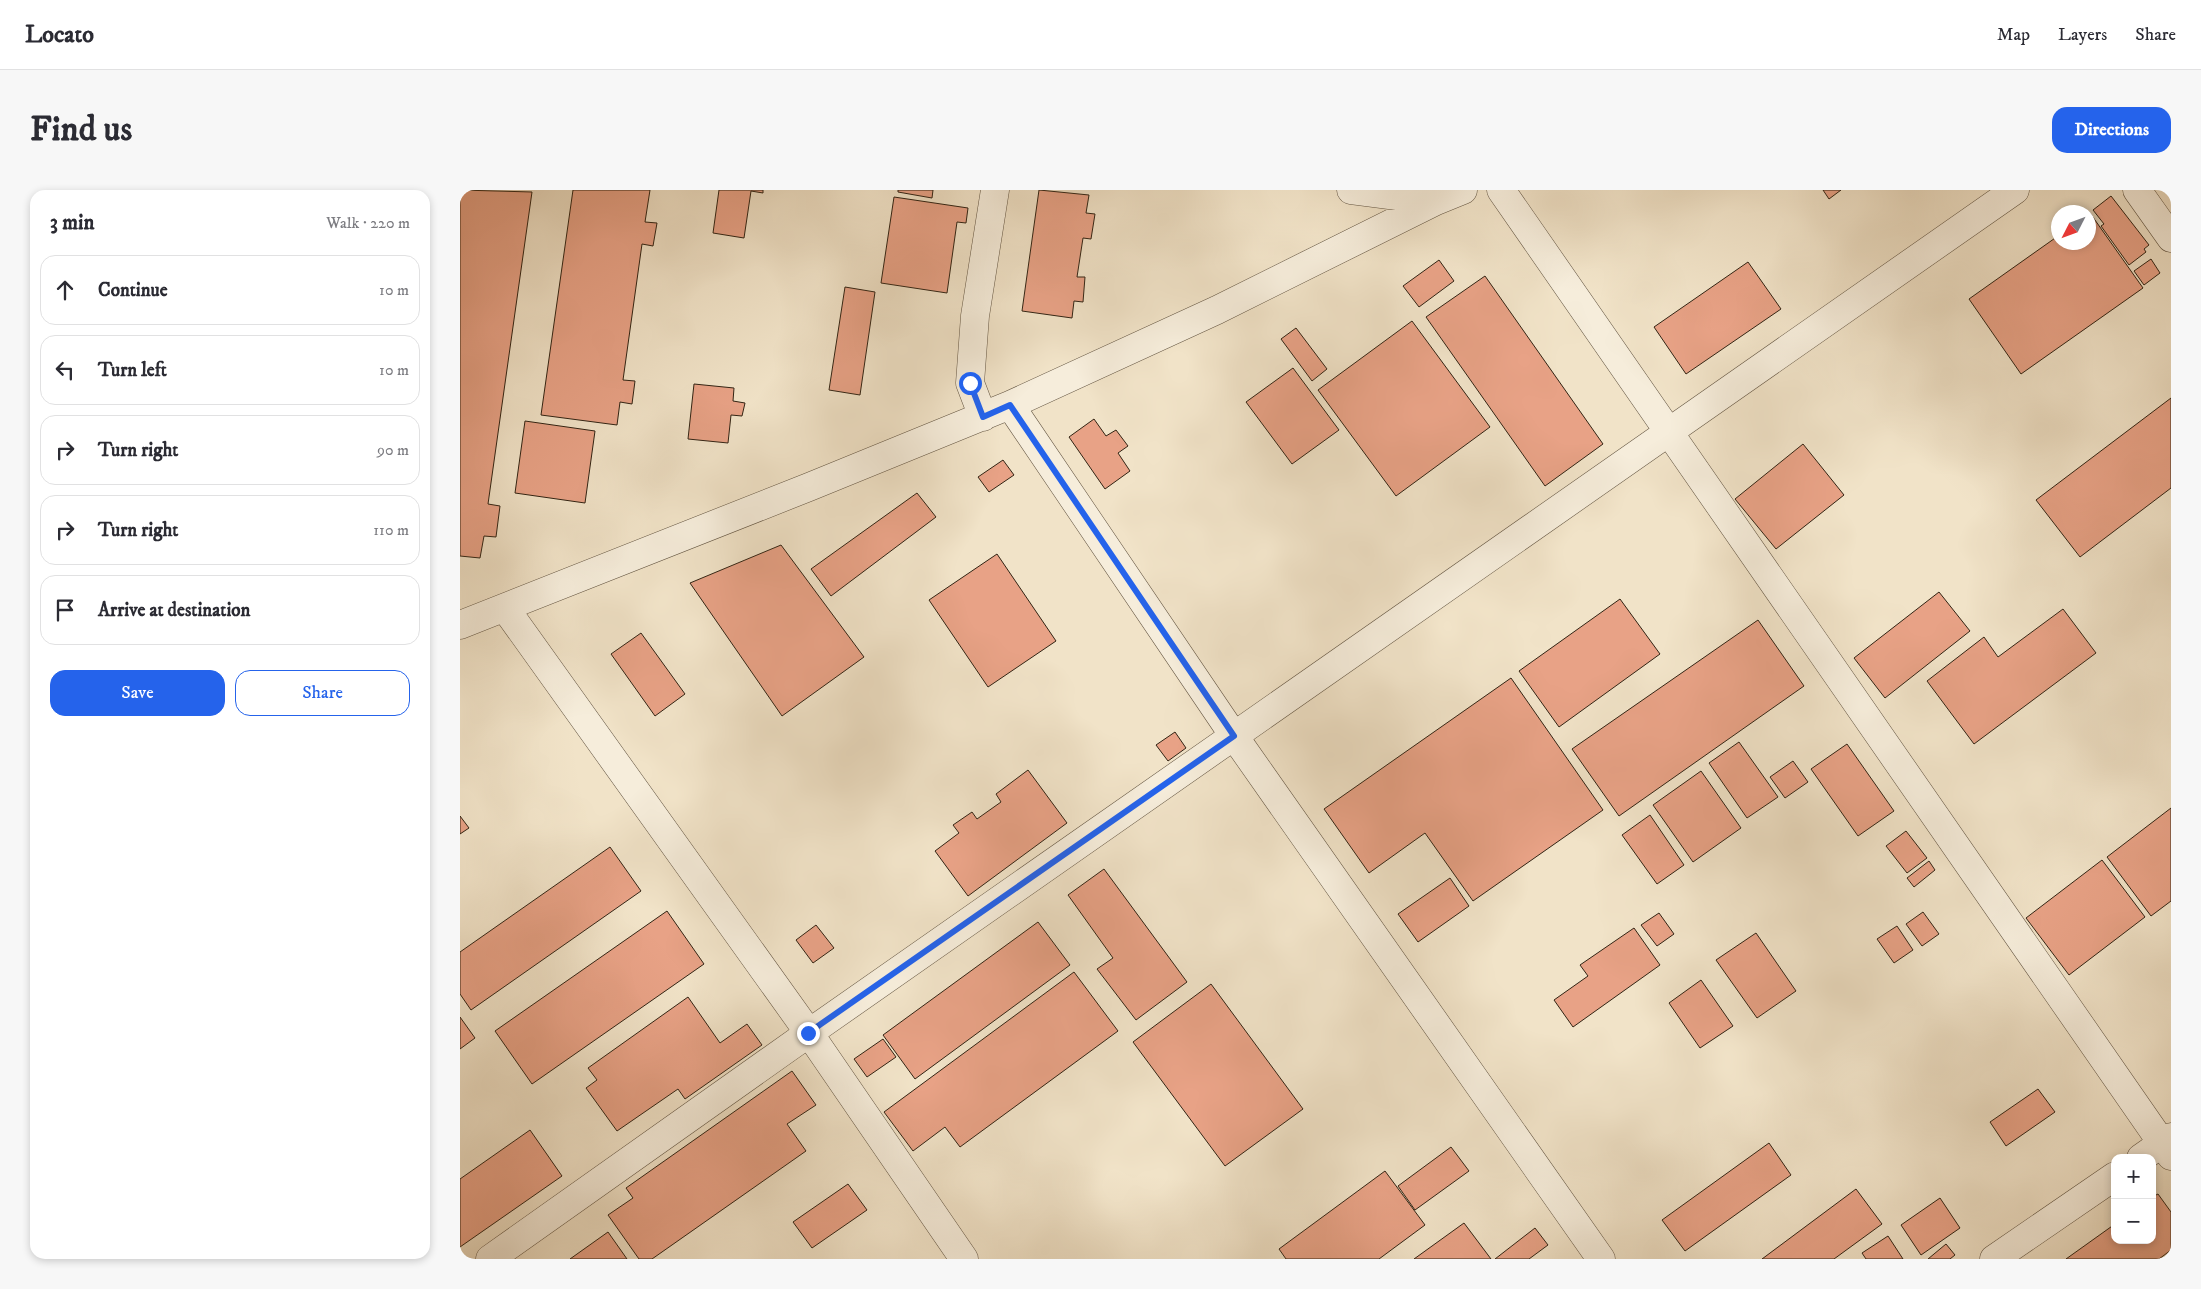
<!DOCTYPE html>
<html lang="en">
<head>
<meta charset="utf-8">
<style>
	:root { --surface:#fff; --page:#f7f7f7; --text:#2b2b33; --muted:#7c7c81; --line:#e1e1e2; --accent:#2563eb }
	body { margin:0; font-family:"IM FELL DW Pica",serif; background:var(--page); color:var(--text) }
	.controls { position:absolute; right:15px; bottom:15px; display:grid; overflow:hidden; border-radius:10px; box-shadow:0 2px 8px #0003 }
	.controls button { width:45px; height:45px; display:grid; place-items:center; padding:0; border:0; border-bottom:1px solid var(--line); background:var(--surface); color:var(--text); font:25px sans-serif }
	.compass { position:absolute; left:1591px; top:15px; width:45px; height:45px; border-radius:50%; background:var(--surface); box-shadow:0 2px 8px #0003; rotate:228deg }
	.stop { position:absolute; width:15px; height:15px; margin:-11px; border:4px solid #2563eb; border-radius:50%; background:#fff }
	.stop.end { background:#2563eb; border-color:#fff; box-shadow:0 1px 5px #0008 }
	.list { margin:0; padding:0; list-style:none }
	h2 { display:flex; justify-content:space-between; align-items:center; height:65px; margin:0; padding:0 20px; font-size:21px }
	h2 small { font-size:16px; font-weight:400; color:var(--muted) }
	.list li { display:grid; grid-template-columns:32px 1fr auto; gap:15px; align-items:center; box-sizing:border-box; height:70px; margin:0 10px 10px; padding:0 10px; border:1px solid var(--line); border-radius:15px }
	.list b { display:block; font-size:19px; white-space:nowrap }
	.list em { font-size:16px; font-style:normal; color:var(--muted) }
	.actions { display:flex; gap:10px; padding:15px 20px }
	.actions a { flex:1; padding:11px 0; border:1px solid var(--accent); border-radius:15px; text-align:center; font-size:18px; color:var(--accent) }
	.actions .main { background:var(--accent); color:#fff }
	.icon { flex:none; width:28px; height:28px; fill:none; stroke:currentColor; stroke-width:2; stroke-linecap:round; stroke-linejoin:round }
	.map { position:relative; flex:none; width:1711px; height:1069px; overflow:hidden; border-radius:15px }
	header { display:flex; align-items:center; gap:30px; box-sizing:border-box; height:70px; padding:0 25px; background:var(--surface); border-bottom:1px solid var(--line) }
	header strong { font-size:24px }
	nav { display:flex; gap:28px; margin-inline-start:auto; font-size:18px }
	.intro { display:flex; align-items:center; justify-content:space-between; box-sizing:border-box; height:120px; padding:0 30px }
	h1 { margin:0; font-size:35px }
	.button { padding:12px 22px; border-radius:15px; background:var(--accent); color:#fff; font-size:18px; font-weight:700 }
	main { display:flex; gap:30px; padding:0 30px }
	aside { flex:1; background:var(--surface); border-radius:15px; box-shadow:0 2px 8px #0003 }
	.map>svg:first-child { display:block }
</style>
</head>
<body>
<header>
<strong>Locato</strong>
<nav><a>Map</a><a>Layers</a><a>Share</a></nav>
</header>
<div class="intro"><h1>Find us</h1><a class="button">Directions</a></div>
<main>
<aside>
<h2>3 min<small>Walk · 220 m</small></h2>
<ul class="list">
<li><svg class="icon" aria-label="ahead" viewBox="0 0 24 24"><path d="M12 20V5M6 11l6-6 6 6"/></svg><div><b>Continue</b></div><em>10 m</em></li>
<li><svg class="icon" aria-label="left" viewBox="0 0 24 24"><path d="M17 20v-9H6M10 6l-5 5 5 5"/></svg><div><b>Turn left</b></div><em>10 m</em></li>
<li><svg class="icon" aria-label="right" viewBox="0 0 24 24"><path d="M7 20v-9h11M14 6l5 5-5 5"/></svg><div><b>Turn right</b></div><em>90 m</em></li>
<li><svg class="icon" aria-label="right" viewBox="0 0 24 24"><path d="M7 20v-9h11M14 6l5 5-5 5"/></svg><div><b>Turn right</b></div><em>110 m</em></li>
<li><svg class="icon" aria-label="arrive" viewBox="0 0 24 24"><path d="M6 21V4h12l-3 4 3 4H6"/></svg><div><b>Arrive at destination</b></div></li>
</ul>
<div class="actions"><a class="main">Save</a><a>Share</a></div>
</aside>
<div class="map">
<svg width="1711" height="1069" viewBox="0 0 1711 1069">
	<rect width="100%" height="100%" fill="#f1e3c8"/>
	<filter id="stains"><feTurbulence type="fractalNoise" baseFrequency=".004" numOctaves="4"/><feColorMatrix values="0 0 0 0 .2 0 0 0 0 .09 0 0 0 0 .02 0 0 0 .5 -.17"/></filter>
	<radialGradient id="worn" r=".72"><stop offset=".6" stop-color="#630" stop-opacity="0"/><stop offset="1" stop-color="#630" stop-opacity=".3"/></radialGradient>
	<path fill="#e8a286" stroke="#322414" d="M0,0L72,2L28,314L40,316L36,347L24,346L20,368L0,366Z
		M113,0H190L185,32L197,33L193,56L182,54L163,190L175,191L172,214L160,212L157,235L81,225Z
		M259,0H303V3L291,1L284,48L253,43Z
		M438,0H473L472,8L438,2Z
		M579,0L629,5L626,23L635,24L631,49L623,48L617,87H625L623,112L614,111L612,128L562,121Z
		M1363,0H1381L1369,9Z
		M1651,6L1689,55L1684,59L1686,62L1669,75L1641,36L1644,34L1633,20Z
		M434,7L508,18L506,33L497,32L487,103L421,93Z
		M1630,23L1683,98L1561,184L1509,109L1598,46V52H1628V24Z
		M1691,69L1700,83L1684,95L1674,81Z
		M979,70L994,91L959,117L943,96Z
		M1288,72L1321,119L1226,184L1194,137Z
		M1025,86L1143,254L1085,296L966,127Z
		M385,97L415,102L400,205L369,200Z
		M952,131L1030,237L936,306L858,200Z
		M836,138L867,179L852,191L821,149Z
		M833,178L879,240L832,274L786,212Z
		M234,194L274,198L273,211L285,213L282,226L271,225L268,253L228,249Z
		M1711,208V298L1620,367L1576,310Z
		M634,229L646,246L656,240L668,256L658,263L670,281L645,299L609,247Z
		M65,231L135,241L125,313L55,303Z
		M1343,254L1384,305L1316,359L1275,309Z
		M543,270L554,285L529,302L518,287Z
		M457,303L476,327L371,406L351,379Z
		M321,355L404,467L322,526L230,393Z
		M537,364L596,451L528,497L469,410Z
		M1479,402L1510,441L1425,508L1394,468Z
		M1160,409L1200,464L1099,537L1059,481Z
		M1603,419L1636,463L1514,554L1467,491L1524,447L1538,467Z
		M1298,430L1344,496L1159,626L1112,559Z
		M181,443L225,504L195,526L151,464Z
		M1051,488L1143,620L1013,711L965,643L909,683L864,619Z
		M715,542L726,558L708,571L696,555Z
		M1279,552L1318,607L1287,628L1249,573Z
		M1387,554L1434,621L1398,646L1351,579Z
		M1333,571L1348,592L1325,608L1310,587Z
		M568,580L607,633L508,706L475,661L499,643L493,635L512,622L517,629L541,612L536,604Z
		M1241,581L1281,638L1233,672L1193,615Z
		M1711,618V711L1691,726L1647,667Z
		M1190,625L1224,675L1197,694L1162,645Z
		M0,626L9,638L0,644Z
		M1446,641L1467,668L1447,683L1426,656Z
		M150,657L181,701L11,820L0,804V762Z
		M1642,670L1685,727L1609,785L1566,728Z
		M1469,671L1475,680L1454,697L1447,688Z
		M644,679L727,792L676,830L637,779L653,768L608,705Z
		M990,688L1009,716L958,752L938,724Z
		M207,721L244,774L72,894L35,841Z
		M1463,722L1479,744L1462,756L1446,734Z
		M1199,723L1214,744L1197,756L1181,735Z
		M578,732L610,775L455,889L423,845Z
		M356,735L374,758L353,773L336,750Z
		M1437,736L1453,760L1434,773L1417,749Z
		M1174,738L1200,775L1113,837L1094,810L1128,786L1120,775Z
		M1296,743L1336,801L1297,828L1256,770Z
		M614,782L658,841L500,957L485,937L453,961L424,922Z
		M1241,790L1273,836L1240,858L1209,813Z
		M751,794L843,919L765,976L673,852Z
		M228,807L260,853L287,834L302,855L225,909L218,899L157,941L126,898L137,890L128,878Z
		M0,827L15,848L0,859Z
		M423,849L436,867L407,887L394,869Z
		M332,881L356,915L327,934L346,961L192,1069H179L148,1025L173,1008L166,998Z
		M1578,899L1595,922L1546,956L1530,932Z
		M70,940L102,986L0,1057V989Z
		M1309,953L1331,985L1225,1061L1202,1030Z
		M991,957L1009,981L955,1020L938,996Z
		M925,981L965,1035L919,1069H826L819,1059Z
		M388,994L407,1020L352,1058L333,1032Z
		M1396,999L1422,1034L1374,1069H1302Z
		M1698,1004L1711,1022V1060L1699,1069H1606L1655,1034V1050H1692V1007Z
		M1480,1008L1500,1038L1461,1065L1441,1035Z
		M1004,1033L1031,1069H954Z
		M1075,1038L1088,1055L1069,1069H1035Z
		M148,1042L167,1069H110Z
		M1428,1046L1443,1069H1406L1402,1063Z
		M1486,1054L1495,1065L1490,1069H1468Z"/>
	<g fill="none" stroke-linecap="round" stroke-linejoin="round">
		<defs>
			<path id="minor" d="M891,0L976,11
				M1041,0L1711,966
				M1677,0L1711,48
				M550,215L774,546L1141,1069
				M523,227L510,193L515,126L535,0
				M45,418L349,843L504,1069
				M0,435L349,297L550,215L757,120L976,11L1003,0
				M1681,968L1711,947
				M30,1069L349,843L1555,0
				M1534,1069L1655,986"/>
		</defs>
		<use href="#minor" stroke="#625441" stroke-width="29"/>
		<use href="#minor" stroke="#f6eddb" stroke-width="28"/>
	</g>
	<g fill="none" stroke-linecap="round" stroke-linejoin="round">
		<path stroke="#2563eb" stroke-width="6" d="M348,843L774,546L550,215L523,227L510,193"/>
	</g>
	<rect width="100%" height="100%" filter="url(#stains)"/>
	<rect width="100%" height="100%" fill="url(#worn)"/>
</svg>
<div class="controls">
<button>+</button>
<button>−</button>
</div>
<svg class="compass" viewBox="-18 -18 36 36"><path d="M0-13l5 13h-10z" fill="#e53935"/><path d="M0 13l5-13h-10z" fill="#7c7c81"/></svg>
<div class="stop" style="left:510px;top:193px"></div>
<div class="stop end" style="left:348px;top:843px"></div>
</div>
</main>
</body>
</html>
